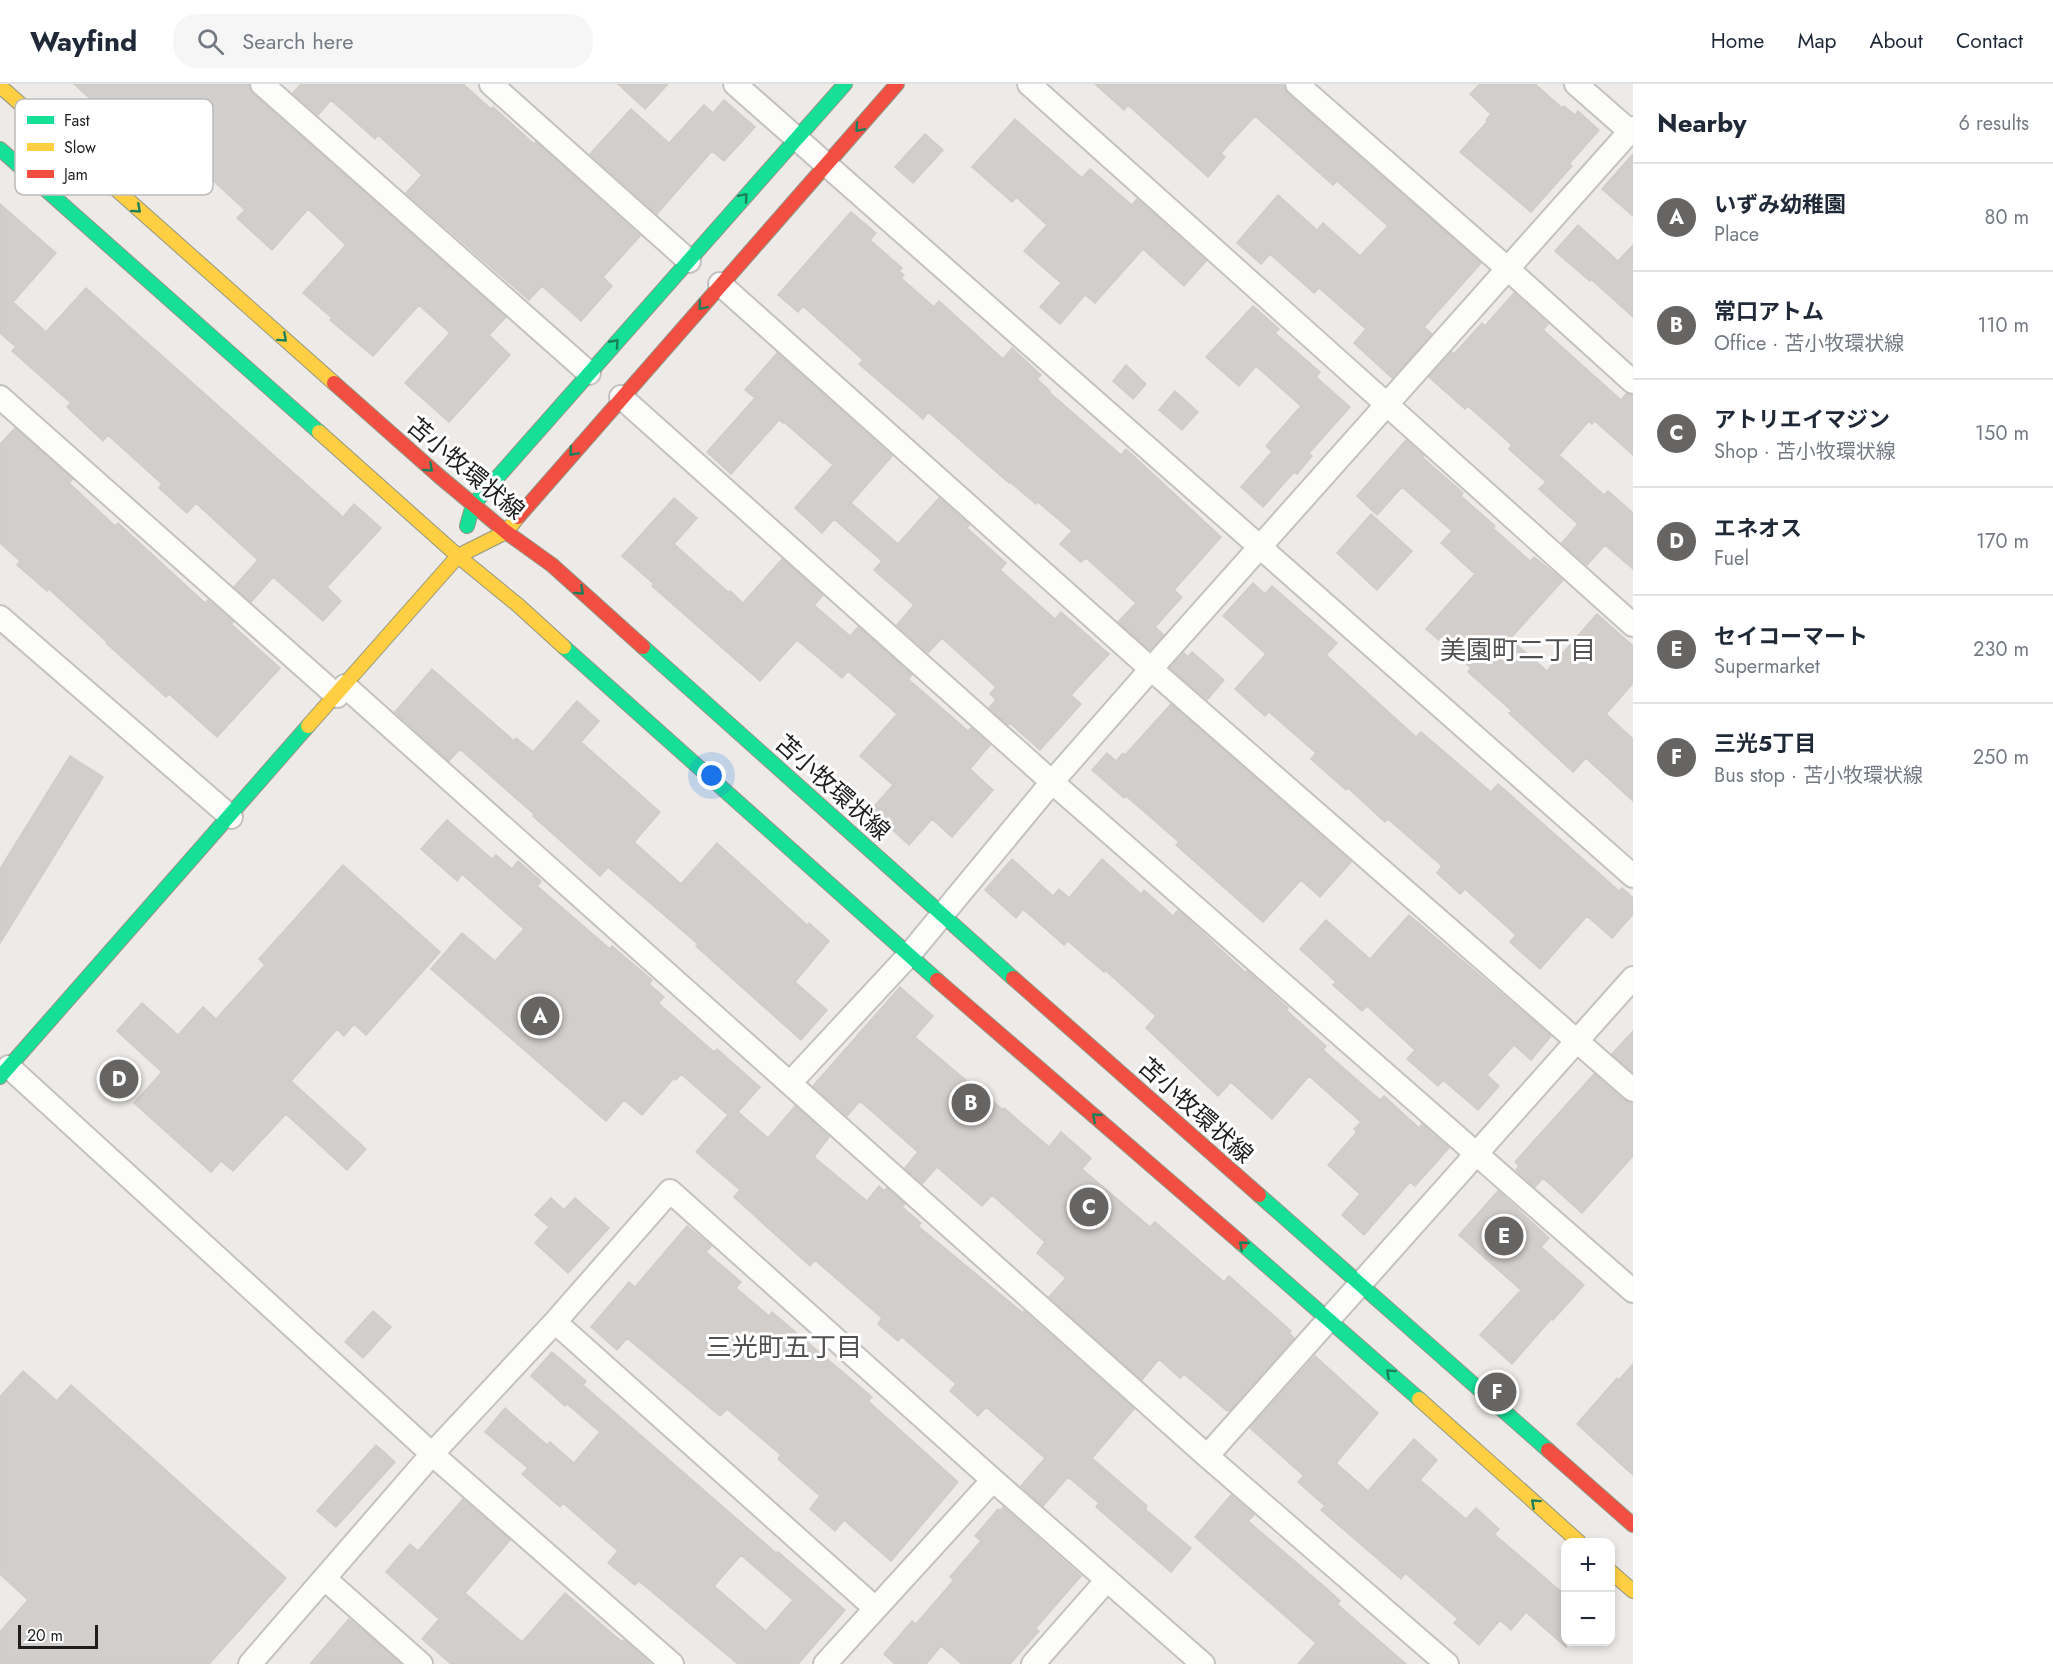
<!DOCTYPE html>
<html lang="en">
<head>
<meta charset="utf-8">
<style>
	:root { --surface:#fff; --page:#f6f6f7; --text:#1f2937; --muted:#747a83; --line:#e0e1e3; --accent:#666564 }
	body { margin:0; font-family:Jost,"Noto Sans JP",sans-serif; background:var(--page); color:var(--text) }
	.controls { position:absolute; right:18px; bottom:18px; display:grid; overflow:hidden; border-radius:12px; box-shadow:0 3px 9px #0003 }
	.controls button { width:54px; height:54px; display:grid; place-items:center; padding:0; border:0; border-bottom:2px solid var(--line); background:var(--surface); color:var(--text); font:30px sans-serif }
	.scale { position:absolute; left:18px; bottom:15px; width:80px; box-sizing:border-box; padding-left:6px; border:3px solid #1e1e1e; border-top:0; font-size:16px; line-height:21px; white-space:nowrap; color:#1e1e1e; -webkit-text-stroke:4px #fff; paint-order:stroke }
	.you { position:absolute; left:712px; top:692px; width:21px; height:21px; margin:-15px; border:4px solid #fff; border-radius:50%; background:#1a73e8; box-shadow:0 0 0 9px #1a73e833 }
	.badge { display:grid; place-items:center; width:39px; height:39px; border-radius:50%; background:var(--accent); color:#fff; font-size:20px; font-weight:700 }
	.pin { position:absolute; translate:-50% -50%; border:3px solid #fff; box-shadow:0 2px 6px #0006 }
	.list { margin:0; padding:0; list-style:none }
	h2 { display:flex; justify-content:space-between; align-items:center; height:78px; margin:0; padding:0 24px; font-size:26px }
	h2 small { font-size:20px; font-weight:400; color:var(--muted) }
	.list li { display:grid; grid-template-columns:39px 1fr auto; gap:18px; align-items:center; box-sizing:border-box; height:108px; padding:0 24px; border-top:2px solid var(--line) }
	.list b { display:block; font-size:22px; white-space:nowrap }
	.list p { margin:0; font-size:20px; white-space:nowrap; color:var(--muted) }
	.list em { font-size:20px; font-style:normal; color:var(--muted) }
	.icon { flex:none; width:33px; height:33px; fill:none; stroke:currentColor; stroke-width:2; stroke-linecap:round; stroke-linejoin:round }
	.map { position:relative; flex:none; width:1633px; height:1580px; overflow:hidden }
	header { display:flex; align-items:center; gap:36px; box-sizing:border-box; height:84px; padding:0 30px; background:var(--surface); border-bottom:2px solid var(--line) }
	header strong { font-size:28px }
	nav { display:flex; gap:33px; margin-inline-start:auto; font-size:21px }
	.search { width:420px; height:54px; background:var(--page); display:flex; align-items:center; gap:15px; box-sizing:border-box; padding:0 21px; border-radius:24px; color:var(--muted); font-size:22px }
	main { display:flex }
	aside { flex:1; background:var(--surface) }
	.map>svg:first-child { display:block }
</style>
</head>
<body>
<header>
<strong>Wayfind</strong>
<div class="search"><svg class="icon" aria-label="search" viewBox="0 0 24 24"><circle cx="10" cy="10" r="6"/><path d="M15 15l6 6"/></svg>Search here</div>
<nav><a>Home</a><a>Map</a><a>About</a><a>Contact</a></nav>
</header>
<main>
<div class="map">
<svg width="1633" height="1580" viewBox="0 0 1633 1580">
	<rect width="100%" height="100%" fill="#edeae7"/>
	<path fill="#d2cecc" stroke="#d0ccc8" stroke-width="1.5" fill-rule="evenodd" d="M74,0H249L253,10L506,233L489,251L510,271L449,338L405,299L450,249L419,221L373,272L330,236L332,234L303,209L346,161L308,125L272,166L237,134L245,126L195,80L190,86L154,52L144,63Z
		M301,0H463L491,25L493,23L534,60L536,58L640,152L603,193L612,202L581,237L542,202L529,216L406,109L422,91L378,51L375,55L331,16L318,31L293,9Z
		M618,0H668L645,25Z
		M1095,0H1282L1288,10L1481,179L1424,243L1432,250L1392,294L1354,259L1366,245L1319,204L1314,209L1270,170L1261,180L1237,159L1278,111L1317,146L1323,139L1360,172L1388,142L1337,97L1333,101L1255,32L1221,69L1225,73L1208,93L1128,21L1124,26Z
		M1480,0H1535L1562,24L1564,22L1575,31L1578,27L1599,46L1569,80L1572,82L1531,128L1460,68L1488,37L1486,36L1491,30L1470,10Z
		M724,16L755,43L724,77L712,67L657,130L590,70L631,25L669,59L704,21L713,29Z
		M1015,35L1082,94L1090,85L1132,121L1137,115L1206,177L1184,202L1143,165L1095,219L1085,211L1060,240L1040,223L1061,199L1024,167L1047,141L1016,113L1012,118L972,83Z
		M925,50L943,66L913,99L895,83Z
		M1633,70V132L1602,105Z
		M0,120L56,169L13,218L46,248L86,204L343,433L354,420L381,444L327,503L341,517L323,537L273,493L251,518L234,503L258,476L196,419L187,429L159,404L162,400L108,351L103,357L67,323L71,319L12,267L16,263L0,249Z
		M851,128L876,149L870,156L902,184L899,187L904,191L901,194L934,223L939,217L1003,275L1012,264L1041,291L1037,295L1050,307L1049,308L1121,371L1126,365L1221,453L1174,506L1182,513L1155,543L1164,551L1150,566L1118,538L1136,519L1086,474L1081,478L1060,460L1072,447L1038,418L1036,420L1010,398L1009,399L928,328L923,335L859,280L863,276L803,222L798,228L778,211Z
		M1578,141L1618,177L1633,161V233L1591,195L1590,197L1555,167Z
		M1514,209L1548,240L1543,246L1621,316L1627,309L1633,311V371L1595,337L1592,340L1589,337L1559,371L1604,411L1608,407L1633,429V485L1605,461L1587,481L1562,459L1578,440L1539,405L1546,398L1509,365L1512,361L1468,322L1465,325L1429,293L1452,268L1454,270L1482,239L1485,242Z
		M1253,222L1279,245L1275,249L1320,288L1316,293L1350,323L1309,369L1312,372L1297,390L1294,388L1263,423L1241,403L1272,368L1266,362L1301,322L1256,282L1239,302L1206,273Z
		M777,269L892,372L851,419L898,460L939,414L969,441L967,444L1006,479L1000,486L1055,535L1061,528L1109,570L1071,611L1081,620L1040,666L1010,639L1008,641L989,624L996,616L990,610L996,603L942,554L928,569L897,541L914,521L874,486L882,477L834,435L822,449L795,424L833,381L784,338L783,339L779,336L731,390L707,368L755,314L745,306Z
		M1126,281L1146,300L1133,315L1113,297Z
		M1175,307L1198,328L1182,346L1159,326Z
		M15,344L73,395L69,399L115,442L118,439L205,519L208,516L233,538L231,540L280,584L217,653L169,610L166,613L106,559L107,558L49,505L47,507L17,481L20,477L0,459V360Z
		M1406,356L1424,372L1422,373L1463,409L1461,412L1495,442L1493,444L1530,477L1534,473L1563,496L1510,555L1547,587L1597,530L1633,562V599L1606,630L1633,655V717L1586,674L1573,688L1509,629L1512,627L1468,588L1471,584L1426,545L1475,490L1441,459L1452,447L1402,403L1377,431L1357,412Z
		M674,414L697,434L674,460L728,508L730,507L743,519L782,475L823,511L814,521L850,552L858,543L912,591L908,595L968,647L971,644L990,661L970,685L993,706L952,753L932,735L909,761L871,726L893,701L860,672L897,630L848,587L842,594L797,556L760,597L652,502L654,500L622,472Z
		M1371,430L1412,467L1377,506L1337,469Z
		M1253,499L1265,510L1272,502L1337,559L1326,571L1416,653L1421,648L1491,708L1498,700L1619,807L1622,804L1633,814V830L1612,854L1587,832L1540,885L1510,858L1516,851L1465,805L1460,810L1437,789L1442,782L1388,735L1385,738L1348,704L1346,706L1311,675L1316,669L1269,628L1265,632L1235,605L1266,570L1223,532Z
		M1192,568L1224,596L1207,616L1170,584L1184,569L1188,573Z
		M432,585L514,657L516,654L533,668L577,617L599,637L581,658L660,728L634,758L681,800L717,759L807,841L809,839L829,857L795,898L827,926L801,956L696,862L698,860L608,783L600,792L533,732L534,730L460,665L449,677L395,628Z
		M1171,620L1351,778L1320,813L1301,796L1263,838L1176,761L1179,758L1126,712L1124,714L1092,686L1107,669L1116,677L1123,669L1125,671Z
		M70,672L103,693L0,859V785Z
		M447,736L492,775L496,771L512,785L518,777L541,797L537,802L610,865L612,862L652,896L649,900L664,913L658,919L714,968L717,965L760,1003L738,1028L768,1054L795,1022L829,1053L814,1073L867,1117L879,1102L884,1107L887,1104L905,1120L902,1123L921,1139L918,1142L1023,1229L1024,1227L1134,1325L1092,1374L1147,1422L1145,1425L1191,1464L1171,1488L1096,1423L1099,1419L1068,1393L1043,1422L1021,1402L1045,1374L986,1323L978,1332L950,1307L956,1300L902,1253L898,1257L878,1240L882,1234L815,1176L810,1182L734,1113L740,1106L696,1068L728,1031L681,990L676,996L674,994L642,1031L624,1016L606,1037L431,885L462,849L495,877L524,845L462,790L457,797L421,765Z
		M1012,775L1053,812L1059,805L1069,814L1102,775L1141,810L1144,806L1173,832L1178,826L1246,889L1247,887L1288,924L1286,926L1326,962L1323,966L1380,1016L1384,1012L1419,1044L1422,1040L1449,1064L1415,1102L1410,1098L1364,1151L1342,1131L1360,1110L1328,1081L1357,1048L1354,1045L1361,1038L1309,992L1272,1035L1231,998L1218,1012L1146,944L1156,932L1105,886L1104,888L1068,857L1064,861L1023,825L1016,834L985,806Z
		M343,781L440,868L366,951L354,940L344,952L337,945L291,997L366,1065L347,1086L286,1030L233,1087L221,1077L211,1088L134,1019L162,988L117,947L142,919L178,951L203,923L216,935L265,881L259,875Z
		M1409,831L1551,952L1531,976L1514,961L1487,991L1499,1002L1478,1026L1443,996L1438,1002L1407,975L1415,966L1367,922L1362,927L1333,901L1336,898L1300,865L1326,836L1370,875Z
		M900,903L933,932L915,953L969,999L970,997L1003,1026L1004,1024L1049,1063L1061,1048L1091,1074L1082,1085L1150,1143L1155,1138L1224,1198L1229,1192L1291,1247L1289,1249L1294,1254L1229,1327L1226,1326L1184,1290L1180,1294L1159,1275L1142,1296L1049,1213L1066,1194L1037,1169L1045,1158L992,1111L982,1122L937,1083L922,1100L905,1084L918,1068L860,1017L847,1032L813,1002Z
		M1633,947V988L1612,970Z
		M1594,990L1624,1016L1633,1019V1072L1582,1129L1543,1094L1535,1103L1516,1086L1519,1082L1515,1078Z
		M1498,1107L1549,1154L1541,1163L1584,1201L1553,1236L1552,1234L1512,1280L1480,1251L1521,1206L1459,1151Z
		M551,1114L564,1126L575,1114L609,1144L568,1189L535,1159L549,1143L535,1131Z
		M687,1142L711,1162L706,1168L741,1198L736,1204L769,1232L772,1228L872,1313L868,1317L958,1398L891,1477L844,1436L835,1447L810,1425L820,1412L778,1375L781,1371L727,1325L720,1332L627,1254L617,1266L591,1243L629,1198L635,1203Z
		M373,1227L391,1243L363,1274L345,1258Z
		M552,1268L586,1297L583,1301L776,1469L778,1468L845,1526L798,1580H738L639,1497L635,1501L608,1479L618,1467L563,1419L560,1423L522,1390L528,1384L485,1348L505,1324L547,1361L550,1358L574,1379L600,1348L567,1320L565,1322L531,1292ZM741,1471L793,1516L766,1547L714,1502Z
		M1315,1272L1378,1329L1336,1379L1368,1407L1414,1355L1437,1376L1420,1396L1466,1435L1476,1424L1499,1445L1494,1450L1566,1512V1563L1526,1528L1511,1546L1500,1536L1479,1561L1454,1539L1458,1535L1405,1489L1401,1495L1321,1426L1325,1422L1298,1398L1304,1392L1250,1344Z
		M1633,1280V1391L1577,1340L1617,1294L1619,1296Z
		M23,1287L57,1317L71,1301L286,1494L209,1580H0V1548L28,1516L0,1490V1313Z
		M376,1361L395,1378L336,1443L317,1427Z
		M1231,1411L1254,1431L1248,1437L1326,1504L1340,1517L1337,1520L1406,1580H1298L1316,1559L1195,1453Z
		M463,1415L510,1456L465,1509L522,1558L565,1509L622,1558L624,1556L651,1580H451L422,1555L439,1535L386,1488L410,1460L418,1467Z
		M1003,1423L1081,1492L1035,1545L1039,1547L1010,1580H962L941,1562L926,1580H895L884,1570L912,1537L916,1540L954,1496L950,1493L981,1457L975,1452L998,1425L1000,1427Z
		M349,1535L367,1550L401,1580H310Z"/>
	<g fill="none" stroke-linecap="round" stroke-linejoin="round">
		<defs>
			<path id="street" d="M262,0L589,289
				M491,0L689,177
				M735,0L1633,792
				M1029,0L1633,541
				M1297,0L1509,186L1633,298
				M1576,0L1633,50
				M720,200L1151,585L1633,1006
				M0,313L337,612
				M621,313L1052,698L1633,1207
				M0,533L231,733
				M345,602L1207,1372L1447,1580
				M9,983L432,1370L672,1580
				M790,999L909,871L1052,698L1151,585L1633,44
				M555,1238L875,1524
				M1207,1372L1633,894
				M325,1495L421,1580
				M250,1580L432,1370L555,1238L670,1107L993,1396L1203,1580
				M825,1580L993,1396
				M1033,1580L1107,1496"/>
			<path id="fast" d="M0,65L319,348
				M467,442L473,421L845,0
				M564,563L937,896
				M643,563L1013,894
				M0,993L308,642
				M1259,1111L1548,1366
				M1241,1159L1419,1315"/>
			<path id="slow" d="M0,2L334,299
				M319,348L458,472L519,522L564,563
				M308,642L458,472L506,448L518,433
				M1419,1315L1579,1458
				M1610,1487L1633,1507"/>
			<path id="jam" d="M334,299L439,392L506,448L552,481L643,563
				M518,433L897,0
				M1013,894L1259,1111
				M937,896L1241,1159
				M1548,1366L1633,1441"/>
		</defs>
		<use href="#street" stroke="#c4c2c1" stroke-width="26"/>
		<use href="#fast" stroke="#949580" stroke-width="16"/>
		<use href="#slow" stroke="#949580" stroke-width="16"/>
		<use href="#jam" stroke="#949580" stroke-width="16"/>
		<use href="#street" stroke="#fcfcfb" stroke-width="22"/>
		<use href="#fast" stroke="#16e098" stroke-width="14"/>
		<use href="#slow" stroke="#ffcf43" stroke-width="14"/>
		<use href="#jam" stroke="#f24e42" stroke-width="14"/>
	</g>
	<defs><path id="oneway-chevron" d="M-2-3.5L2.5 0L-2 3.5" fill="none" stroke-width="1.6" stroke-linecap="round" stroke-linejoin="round" transform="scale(1.5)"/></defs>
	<g stroke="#1a7f5b">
		<use href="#oneway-chevron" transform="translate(859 44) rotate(131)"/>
		<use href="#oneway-chevron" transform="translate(744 113) rotate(-49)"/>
		<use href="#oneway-chevron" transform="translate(137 125) rotate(42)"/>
		<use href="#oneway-chevron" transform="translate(702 222) rotate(131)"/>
		<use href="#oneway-chevron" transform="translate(283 254) rotate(42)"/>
		<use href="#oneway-chevron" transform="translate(615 259) rotate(-48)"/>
		<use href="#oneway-chevron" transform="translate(573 368) rotate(131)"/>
		<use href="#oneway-chevron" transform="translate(429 384) rotate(42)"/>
		<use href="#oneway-chevron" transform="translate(580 507) rotate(42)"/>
		<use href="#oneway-chevron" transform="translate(1096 1033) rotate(-139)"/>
		<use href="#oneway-chevron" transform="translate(1243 1161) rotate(-139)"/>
		<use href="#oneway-chevron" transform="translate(1390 1289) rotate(-138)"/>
		<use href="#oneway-chevron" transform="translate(1535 1419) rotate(-138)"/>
	</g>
	<g text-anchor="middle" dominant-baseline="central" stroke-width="6" stroke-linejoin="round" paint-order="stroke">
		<g font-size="24" fill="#1e1e1e" stroke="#fff">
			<text transform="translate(466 384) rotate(40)">苫小牧環状線</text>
			<text transform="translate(833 703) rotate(42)">苫小牧環状線</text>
			<text transform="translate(1196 1026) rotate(42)">苫小牧環状線</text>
		</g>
		<g font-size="26" fill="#515151" stroke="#fff">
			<text x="1518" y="566">美園町二丁目</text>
			<text x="784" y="1263">三光町五丁目</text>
		</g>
	</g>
	<rect x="15" y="15" width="198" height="96" rx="9" fill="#fff" stroke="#bcbcbc" stroke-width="1.5"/>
	<rect x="27" y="32" width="27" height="8" fill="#16e098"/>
	<rect x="27" y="59" width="27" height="8" fill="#ffcf43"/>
	<rect x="27" y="86" width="27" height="8" fill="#f24e42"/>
	<g font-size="16" fill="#1e1e1e">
		<text x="64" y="42">Fast</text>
		<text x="64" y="69">Slow</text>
		<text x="64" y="96">Jam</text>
	</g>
</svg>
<div class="controls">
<button>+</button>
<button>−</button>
</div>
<div class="scale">20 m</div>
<div class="you"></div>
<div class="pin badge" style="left:540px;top:932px">A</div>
<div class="pin badge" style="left:971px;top:1019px">B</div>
<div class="pin badge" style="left:1089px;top:1123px">C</div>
<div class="pin badge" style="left:119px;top:995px">D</div>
<div class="pin badge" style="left:1504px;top:1152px">E</div>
<div class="pin badge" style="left:1497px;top:1308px">F</div>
</div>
<aside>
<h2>Nearby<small>6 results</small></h2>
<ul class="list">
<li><span class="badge">A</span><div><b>いずみ幼稚園</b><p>Place</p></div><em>80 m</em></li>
<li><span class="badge">B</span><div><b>常口アトム</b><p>Office · 苫小牧環状線</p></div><em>110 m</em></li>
<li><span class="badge">C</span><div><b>アトリエイマジン</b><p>Shop · 苫小牧環状線</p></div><em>150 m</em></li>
<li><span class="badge">D</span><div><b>エネオス</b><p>Fuel</p></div><em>170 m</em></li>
<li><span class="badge">E</span><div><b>セイコーマート</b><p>Supermarket</p></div><em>230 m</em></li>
<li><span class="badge">F</span><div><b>三光5丁目</b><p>Bus stop · 苫小牧環状線</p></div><em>250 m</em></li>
</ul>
</aside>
</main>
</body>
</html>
